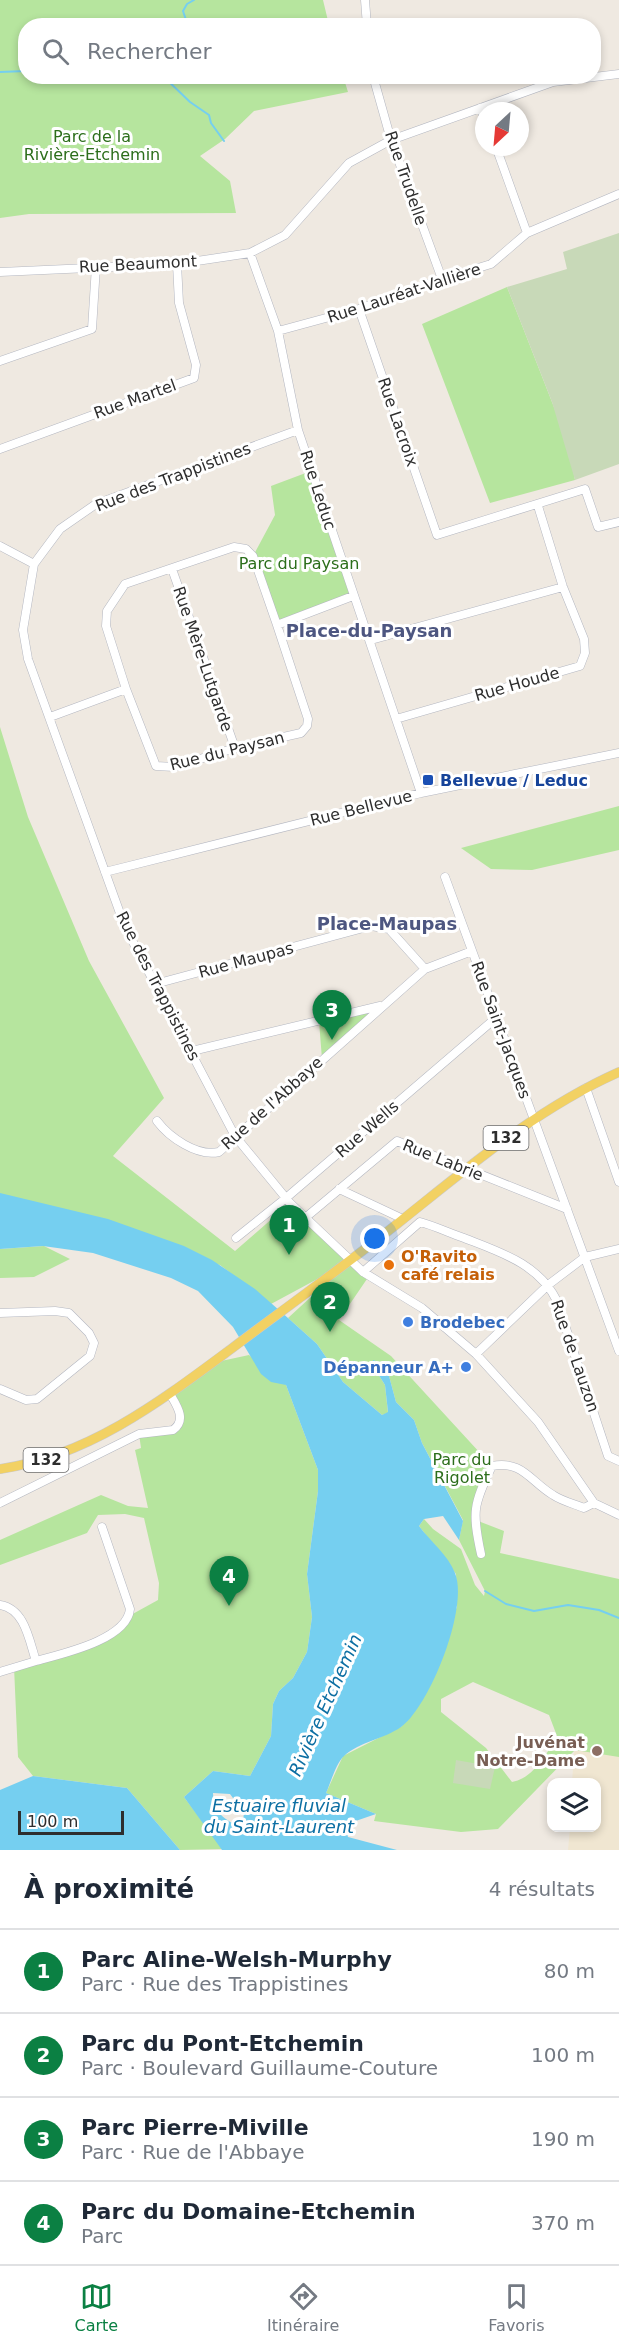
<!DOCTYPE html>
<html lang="fr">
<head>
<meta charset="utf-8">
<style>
	:root { --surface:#fff; --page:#f2f2f3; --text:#1f2937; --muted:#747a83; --line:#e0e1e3; --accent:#0b8043 }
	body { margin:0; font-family:"DejaVu Sans",sans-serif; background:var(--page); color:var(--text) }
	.controls { position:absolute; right:18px; bottom:18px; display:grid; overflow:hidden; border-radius:12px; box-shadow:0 3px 9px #0003 }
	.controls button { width:54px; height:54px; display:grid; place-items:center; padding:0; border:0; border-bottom:2px solid var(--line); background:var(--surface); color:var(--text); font:30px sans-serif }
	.compass { position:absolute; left:475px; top:102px; width:54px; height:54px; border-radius:50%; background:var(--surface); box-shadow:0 3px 9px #0003; rotate:206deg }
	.scale { position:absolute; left:18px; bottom:15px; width:106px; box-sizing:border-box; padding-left:6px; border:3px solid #2e2e2e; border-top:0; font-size:16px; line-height:21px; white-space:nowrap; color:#2e2e2e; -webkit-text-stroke:4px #fff; paint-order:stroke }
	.you { position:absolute; left:375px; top:1239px; width:21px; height:21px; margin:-15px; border:4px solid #fff; border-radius:50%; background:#1a73e8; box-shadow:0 0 0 9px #1a73e833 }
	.badge { display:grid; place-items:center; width:39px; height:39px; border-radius:50%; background:var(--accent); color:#fff; font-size:20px; font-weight:700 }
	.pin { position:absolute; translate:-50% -50px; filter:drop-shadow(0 2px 3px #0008) }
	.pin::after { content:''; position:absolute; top:32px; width:21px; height:18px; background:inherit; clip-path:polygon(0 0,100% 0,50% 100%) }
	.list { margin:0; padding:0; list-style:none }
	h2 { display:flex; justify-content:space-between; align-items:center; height:78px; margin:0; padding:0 24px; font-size:26px }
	h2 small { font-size:20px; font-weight:400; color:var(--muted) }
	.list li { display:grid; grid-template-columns:39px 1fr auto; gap:18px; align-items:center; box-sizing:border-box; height:84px; padding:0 24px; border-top:2px solid var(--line) }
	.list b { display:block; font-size:22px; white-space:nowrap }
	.list p { margin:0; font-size:20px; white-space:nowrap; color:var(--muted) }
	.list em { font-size:20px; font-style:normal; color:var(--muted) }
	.icon { flex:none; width:33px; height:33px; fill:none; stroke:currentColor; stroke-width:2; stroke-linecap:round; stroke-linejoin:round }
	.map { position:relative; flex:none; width:619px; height:1850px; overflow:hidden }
	.search { position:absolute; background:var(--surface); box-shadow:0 3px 9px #0003; left:18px; right:18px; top:18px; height:66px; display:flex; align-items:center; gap:15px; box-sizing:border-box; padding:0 21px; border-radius:24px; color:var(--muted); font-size:22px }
	.sheet { height:414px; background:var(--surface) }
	nav { display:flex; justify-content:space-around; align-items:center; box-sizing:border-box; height:84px; border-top:2px solid var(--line); background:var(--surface); font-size:16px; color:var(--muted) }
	nav a { display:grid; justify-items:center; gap:3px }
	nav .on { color:var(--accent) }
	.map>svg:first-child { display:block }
</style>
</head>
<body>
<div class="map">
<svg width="619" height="1850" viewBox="0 0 619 1850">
	<rect width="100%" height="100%" fill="#efe9e1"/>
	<path fill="#f0e6d1" d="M577,1715L619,1719V1850H568L570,1828H596V1782H572Z"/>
	<path fill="#b6e59e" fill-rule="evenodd" d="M0,0H323L329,25L26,26V76H343L348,92L254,111L225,139L200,156L230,181L236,213L29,214L0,218Z
		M507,287L568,443L575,480L490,503L422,324Z
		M311,471L353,596L277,625L253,556L275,515L271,486Z
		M0,727L28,817L89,961L164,1098L113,1156L235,1251L290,1203L369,1276L339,1320L391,1356L492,1466L473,1519L504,1531L500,1553L619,1579V1757L575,1750L498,1829L461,1832L374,1821L376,1814L326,1793L343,1756L402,1726L457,1607L456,1574L419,1526L424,1519L433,1529L461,1549L475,1585L484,1596L485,1591L459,1540L463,1520L422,1443L414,1420L396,1402L389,1376L373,1366L385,1385L388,1413L382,1415L343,1382L317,1344L288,1318L349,1262L271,1304L220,1265L0,1214ZM473,1682L549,1715L557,1736C547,1753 534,1778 512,1782L486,1748L441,1712V1699Z
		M619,806V850L532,870L491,869L461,848Z
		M382,1006L322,1059L319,1021Z
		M44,1246L70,1259L34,1277L0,1278V1249Z
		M249,1355L286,1385L318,1470V1491L307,1574L312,1617L307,1652L293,1678L279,1691L273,1704L271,1736L250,1776L213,1771L184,1797L223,1849L180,1850L127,1788L33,1776L18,1757L14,1667L103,1638L129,1616L158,1600L159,1583L144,1518L125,1514L98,1515L87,1533L0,1565V1540L101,1495L128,1506L148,1508L135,1450L141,1448L139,1434L177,1427L178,1408L166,1397L212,1363Z"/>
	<path fill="#c8d9b8" d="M619,233V464L575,480L552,402L507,287L567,269L563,252Z
		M456,1760L495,1767L490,1789L453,1783Z"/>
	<path fill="#75cff0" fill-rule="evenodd" d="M0,1193L108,1219L184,1246L212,1260L255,1289L288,1318L317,1344L343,1382L382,1415L388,1412L385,1385L373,1366V1360L380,1363L389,1376L396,1402L414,1420L422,1443L463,1521L459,1540L443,1516L424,1519L419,1526C431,1542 448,1555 455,1573C469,1607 430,1706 401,1727C384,1739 359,1742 344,1756C336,1763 331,1782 326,1793L376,1814L344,1825L348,1837L397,1850H222L184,1797L213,1771L250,1776L271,1736L273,1704L279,1691L293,1678L307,1652L312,1617L307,1574L318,1491V1470L286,1385L271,1382L261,1374L233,1327L198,1291L171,1278L93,1253L43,1246L0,1249ZM213,1793L230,1794L244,1813L242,1828C224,1819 214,1814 213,1793Z
		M33,1776L127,1788L180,1850H0V1790Z"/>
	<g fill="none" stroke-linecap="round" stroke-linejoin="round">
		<path stroke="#75cff0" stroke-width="2" d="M194,0L187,4L183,11L186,20L195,22L196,26
			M0,72L26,71
			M163,76L190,102L209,115L211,123L224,141
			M485,1591L506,1604L534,1611L568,1605L599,1610L619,1618"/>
		<defs>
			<path id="minor" d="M365,0L367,26
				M373,76L391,140L442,279
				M480,108L484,117
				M496,147L527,233
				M250,253L278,331L298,430L421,793
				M0,272L177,264L250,253L285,235L349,163L391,140L553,82L619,74
				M359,309L437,535L585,489L598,527L619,522
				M278,331L359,309L442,279L491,264L527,233L619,194
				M0,361L92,329L96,266
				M298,430L96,504L60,529L34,564L23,630L28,659L125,927L235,1136L290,1203L363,1272L422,1308L476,1354L538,1422L594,1503L619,1515
				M0,449L194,378L196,365L179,303L177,264
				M0,546L34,564
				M172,569L235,748
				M371,640L563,587
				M126,689L106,626L107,611L125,584L234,547L246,549L253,556L277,625L353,596
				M50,717L126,689L156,766L174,767L235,748L301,733L307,726L308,719L277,625
				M396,719L580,666L585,653L584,639L563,587L538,506
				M105,872L421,793L619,753
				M445,877L619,1351
				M155,984L371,926L389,929L425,969
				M192,1051L380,1006
				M586,1088L619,1182
				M157,1121C169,1137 197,1157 219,1152L425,969L472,951
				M339,1189L403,1219
				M305,1218L397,1141L567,1209
				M236,1238L286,1198L497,1017
				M363,1272L420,1222C435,1226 449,1233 464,1238C500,1252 539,1264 557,1301L608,1456L619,1461
				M0,1313L55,1311L69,1313L89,1333L94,1343L90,1356L37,1399L26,1400L0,1389
				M476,1354L548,1285L585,1257L619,1249
				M0,1503L139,1434L173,1430C187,1420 177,1406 170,1394
				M481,1554C472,1512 473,1505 492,1466C522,1460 530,1481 553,1495C562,1501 574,1504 584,1508L594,1503
				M0,1605C25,1609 29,1640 36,1661L0,1672
				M36,1661C61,1654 127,1640 130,1609L102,1527"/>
			<path id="major" d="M0,1469C89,1456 161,1401 231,1349C288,1306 346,1265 402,1220C471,1165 538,1108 619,1072"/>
		</defs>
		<use href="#minor" stroke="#b4b7c1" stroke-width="9"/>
		<use href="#major" stroke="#c9c9c9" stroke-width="10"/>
		<use href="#minor" stroke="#fff" stroke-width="8"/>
		<use href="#major" stroke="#f2d163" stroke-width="9"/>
	</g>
	<rect fill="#1a4fb4" stroke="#fff" stroke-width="2" x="422" y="774" width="12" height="12" rx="3"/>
	<circle fill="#e8710a" stroke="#fff" stroke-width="2" cx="389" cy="1265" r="6"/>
	<g fill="#3f7fe0" stroke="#fff" stroke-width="2">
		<circle cx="408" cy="1322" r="6"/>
		<circle cx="466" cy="1367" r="6"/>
	</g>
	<circle fill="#8d6e63" stroke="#fff" stroke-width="2" cx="597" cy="1751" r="6"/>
	<g text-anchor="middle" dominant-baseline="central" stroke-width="6" stroke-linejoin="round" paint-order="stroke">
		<g fill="#fff" stroke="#6d6d6d" stroke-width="1.5">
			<rect x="483.5" y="1126" width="45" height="24" rx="4.5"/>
			<rect x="23.5" y="1448" width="45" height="24" rx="4.5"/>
		</g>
		<g font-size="15" font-weight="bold" fill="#2e2e2e">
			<text x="506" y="1138">132</text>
			<text x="46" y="1460">132</text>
		</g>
		<g font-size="16" fill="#2c6e1b" stroke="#fff">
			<text x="92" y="136">Parc de la<tspan x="92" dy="18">Rivière-Etchemin</tspan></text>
			<text x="299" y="563">Parc du Paysan</text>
			<text x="462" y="1459">Parc du<tspan x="462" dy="18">Rigolet</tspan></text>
		</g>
		<g font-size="16" fill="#2e2e2e" stroke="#fff">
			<text transform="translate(406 178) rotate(71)">Rue Trudelle</text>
			<text transform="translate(138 264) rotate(-3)">Rue Beaumont</text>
			<text transform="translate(404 293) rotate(-18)">Rue Lauréat-Vallière</text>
			<text transform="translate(135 399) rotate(-20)">Rue Martel</text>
			<text transform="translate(398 422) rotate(71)">Rue Lacroix</text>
			<text transform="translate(173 477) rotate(-21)">Rue des Trappistines</text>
			<text transform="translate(318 490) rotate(72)">Rue Leduc</text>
			<text transform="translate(203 659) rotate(71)">Rue Mère-Lutgarde</text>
			<text transform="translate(517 684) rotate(-16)">Rue Houde</text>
			<text transform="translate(227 751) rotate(-14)">Rue du Paysan</text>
			<text transform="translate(361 808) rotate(-14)">Rue Bellevue</text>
			<text transform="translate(246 960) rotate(-15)">Rue Maupas</text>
			<text transform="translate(158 986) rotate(63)">Rue des Trappistines</text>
			<text transform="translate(501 1030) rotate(70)">Rue Saint-Jacques</text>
			<text transform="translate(272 1103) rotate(-42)">Rue de l'Abbaye</text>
			<text transform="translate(367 1129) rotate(-41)">Rue Wells</text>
			<text transform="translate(443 1160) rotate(22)">Rue Labrie</text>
			<text transform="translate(575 1356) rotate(71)">Rue de Lauzon</text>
		</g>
		<g font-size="16" font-weight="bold" fill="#164399" stroke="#fff" text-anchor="start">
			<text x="440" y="780">Bellevue / Leduc</text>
		</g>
		<g font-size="16" font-weight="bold" fill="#c56008" stroke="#fff" text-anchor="start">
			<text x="401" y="1256">O'Ravito<tspan x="401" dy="18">café relais</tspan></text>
		</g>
		<g font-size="16" font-weight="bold" fill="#366cbe" stroke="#fff" text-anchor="start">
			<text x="420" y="1322">Brodebec</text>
			<text x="454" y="1367" text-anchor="end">Dépanneur A+</text>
		</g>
		<g font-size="16" font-weight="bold" fill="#785e54" stroke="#fff" text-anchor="end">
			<text x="585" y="1742">Juvénat<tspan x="585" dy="18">Notre-Dame</tspan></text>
		</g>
		<g font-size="18" font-weight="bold" fill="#4d5680" stroke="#fff">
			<text x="369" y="630">Place-du-Paysan</text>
			<text x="387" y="923">Place-Maupas</text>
		</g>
		<g font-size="18" font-style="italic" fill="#0d6fa3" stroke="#fff">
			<text transform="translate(325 1705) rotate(-66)">Rivière Etchemin</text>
			<text x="279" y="1805">Estuaire fluvial<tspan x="279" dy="21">du Saint-Laurent</tspan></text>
		</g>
	</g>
</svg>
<div class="controls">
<button><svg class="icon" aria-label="layers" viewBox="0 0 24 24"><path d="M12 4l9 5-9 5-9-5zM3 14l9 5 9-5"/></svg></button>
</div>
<svg class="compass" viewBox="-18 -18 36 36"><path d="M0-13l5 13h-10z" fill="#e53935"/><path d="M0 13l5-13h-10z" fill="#747a83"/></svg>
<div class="scale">100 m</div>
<div class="you"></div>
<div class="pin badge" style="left:289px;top:1255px">1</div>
<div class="pin badge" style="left:330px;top:1332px">2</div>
<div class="pin badge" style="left:332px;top:1040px">3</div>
<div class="pin badge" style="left:229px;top:1606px">4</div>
<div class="search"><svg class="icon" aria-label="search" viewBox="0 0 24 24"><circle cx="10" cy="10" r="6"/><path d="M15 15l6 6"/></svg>Rechercher</div>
</div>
<section class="sheet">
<h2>À proximité<small>4 résultats</small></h2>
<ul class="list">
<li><span class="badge">1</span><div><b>Parc Aline-Welsh-Murphy</b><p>Parc · Rue des Trappistines</p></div><em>80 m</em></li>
<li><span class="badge">2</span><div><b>Parc du Pont-Etchemin</b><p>Parc · Boulevard Guillaume-Couture</p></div><em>100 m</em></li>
<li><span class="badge">3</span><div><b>Parc Pierre-Miville</b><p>Parc · Rue de l'Abbaye</p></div><em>190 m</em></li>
<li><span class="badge">4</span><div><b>Parc du Domaine-Etchemin</b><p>Parc</p></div><em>370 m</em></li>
</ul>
</section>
<nav>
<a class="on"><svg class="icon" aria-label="map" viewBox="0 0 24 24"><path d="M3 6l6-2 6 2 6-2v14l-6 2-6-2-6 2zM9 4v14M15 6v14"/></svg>Carte</a>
<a><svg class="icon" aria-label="directions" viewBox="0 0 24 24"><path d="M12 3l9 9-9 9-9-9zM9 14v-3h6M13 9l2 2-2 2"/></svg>Itinéraire</a>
<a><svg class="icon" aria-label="saved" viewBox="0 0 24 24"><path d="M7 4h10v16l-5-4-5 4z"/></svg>Favoris</a>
</nav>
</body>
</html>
